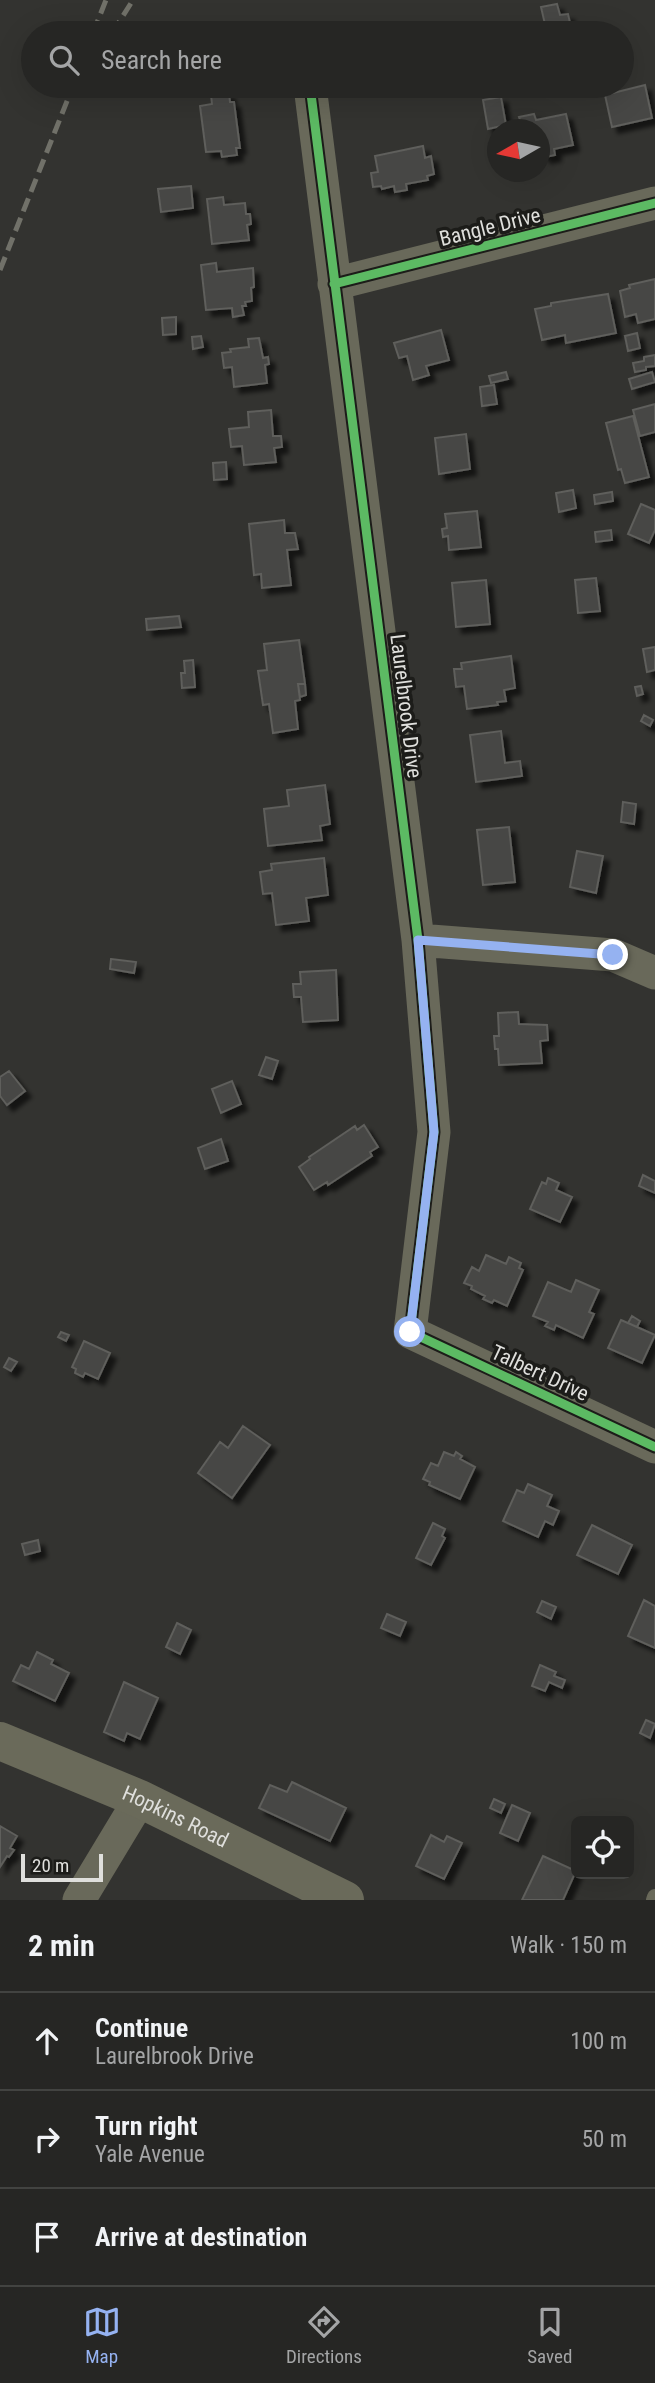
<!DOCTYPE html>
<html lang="en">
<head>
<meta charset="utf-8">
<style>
	:root { --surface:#262624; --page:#323231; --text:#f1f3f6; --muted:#a4a5a6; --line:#424341; --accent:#95b2f1 }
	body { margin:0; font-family:"Roboto Condensed",sans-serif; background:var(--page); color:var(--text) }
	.controls { position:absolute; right:21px; bottom:21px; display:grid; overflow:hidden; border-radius:10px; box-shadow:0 7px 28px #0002 }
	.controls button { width:63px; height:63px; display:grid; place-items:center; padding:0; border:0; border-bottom:2px solid var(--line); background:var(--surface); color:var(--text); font:35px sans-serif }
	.compass { position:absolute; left:487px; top:119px; width:63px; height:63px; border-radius:50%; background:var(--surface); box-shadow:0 7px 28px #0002; rotate:261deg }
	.scale { position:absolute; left:21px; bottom:18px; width:82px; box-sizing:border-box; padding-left:7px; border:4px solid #dfdfdc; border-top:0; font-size:19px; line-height:24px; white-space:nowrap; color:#dfdfdc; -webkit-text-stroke:5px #1c1c19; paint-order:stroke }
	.stop { position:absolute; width:21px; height:21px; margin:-16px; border:5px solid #95b2f1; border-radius:50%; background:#fff }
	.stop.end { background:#95b2f1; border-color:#fff; box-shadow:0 2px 7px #0008 }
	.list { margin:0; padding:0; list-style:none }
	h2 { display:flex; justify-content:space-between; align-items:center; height:91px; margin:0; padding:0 28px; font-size:30px }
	h2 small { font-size:23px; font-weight:400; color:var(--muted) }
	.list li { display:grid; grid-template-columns:46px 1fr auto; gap:21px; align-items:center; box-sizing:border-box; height:98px; padding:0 28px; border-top:2px solid var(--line) }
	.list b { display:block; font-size:26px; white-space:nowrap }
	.list p { margin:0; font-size:23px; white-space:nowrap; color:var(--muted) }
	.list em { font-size:23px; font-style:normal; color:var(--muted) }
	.icon { flex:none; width:38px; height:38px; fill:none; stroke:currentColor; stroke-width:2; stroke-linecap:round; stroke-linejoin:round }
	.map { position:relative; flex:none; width:655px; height:1900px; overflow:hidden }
	.search { position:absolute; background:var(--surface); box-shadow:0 7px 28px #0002; left:21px; right:21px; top:21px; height:77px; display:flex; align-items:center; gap:18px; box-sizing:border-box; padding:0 24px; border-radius:38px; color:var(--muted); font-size:26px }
	.sheet { height:385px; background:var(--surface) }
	nav { display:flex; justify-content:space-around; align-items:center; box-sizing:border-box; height:98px; border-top:2px solid var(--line); background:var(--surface); font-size:19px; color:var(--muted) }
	nav a { display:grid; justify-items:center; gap:4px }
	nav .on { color:var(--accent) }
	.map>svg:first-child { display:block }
</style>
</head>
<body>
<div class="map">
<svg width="655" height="1900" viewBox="0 0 655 1900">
	<defs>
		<filter id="shadow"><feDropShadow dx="6" dy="6" stdDeviation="2" flood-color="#0009"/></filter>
	</defs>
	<rect width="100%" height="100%" fill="#333330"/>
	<path fill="#474745" stroke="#5e5e5b" stroke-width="2" filter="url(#shadow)" d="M557,4L560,15L568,14L572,32L547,33L541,7Z
		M645,85L652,118L612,127L605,95Z
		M229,93L230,102H234L240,148H236L237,155L222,157L221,151L206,152L200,106L212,104L211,95Z
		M501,97L506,125L488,129L483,100Z
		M534,114L536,120L566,114L573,145L554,149L555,155L545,157L543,152L540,153V130H518L517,124L521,123L519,117Z
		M423,146L425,158L431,156L434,174L427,176L428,180L406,184L407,190L395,192L394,186L382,189L381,186L373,187L371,173L378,172L375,156Z
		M191,186L193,208L161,212L158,189Z
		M223,197L224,205L245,203L246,214H250L251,224L247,225L249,240L212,244L207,199Z
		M216,263L217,272L253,268L254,287L251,288L252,301L245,302L246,306H242L244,315L233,317L232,308L206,310L201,265Z
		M655,279V319L638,323L636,314L625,317L620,291L630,288L629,285Z
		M608,294L616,333L566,343L565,335L542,340L535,309L551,306V303Z
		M176,317V334L163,335L162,318Z
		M441,330L449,360L426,366L429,375L413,380L407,356L399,358L394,343Z
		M637,333L640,348L628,351L625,336Z
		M201,336L203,347L193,349L192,337Z
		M259,338L263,358L268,357L269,364L265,365L267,383L234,387L232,367L224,368L222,353L231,352L230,349L249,347L248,339Z
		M655,355V366L646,367V370L635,372L633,363L644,361V357Z
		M506,372L508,379L491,383L489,376Z
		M652,372L655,382L632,389L629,379Z
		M494,385L497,404L482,406L480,387Z
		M655,404V432L640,436L633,410Z
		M271,410L273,436H281L282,447L274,448L276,462L244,465L242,446L231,447L229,429L249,427L248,412Z
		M633,416L649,477L625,483L621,469L618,470L606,423Z
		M466,434L470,469L439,474L435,438Z
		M226,462L227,479L214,480L213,463Z
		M573,490L576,508L559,512L556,493Z
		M612,492L613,501L595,504L594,495Z
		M641,504L655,510V530L649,543L628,534Z
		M477,511L481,547L449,550L448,536L443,537L442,529L447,528L445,514Z
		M284,520L285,533H295L298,549L287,550L291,585L262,588L261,574L254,575L249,524Z
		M611,530L612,540L596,542L595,532Z
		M596,578L600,611L578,613L575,580Z
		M486,580L490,624L456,627L452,583Z
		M179,616L181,627L147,630L146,619Z
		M299,640L305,684H298L300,700L295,701L298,729L273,733L269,704L263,705L258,671L267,670L264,644Z
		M655,647V670L647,672L643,649Z
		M511,656L515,688L504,690L506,701L497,702L498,705L467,709L464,686L456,687L454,669H462L461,663Z
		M193,660L195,687L182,688L181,673H185L184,661Z
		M298,684H305L306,695L300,697Z
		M641,686L643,694L637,696L635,687Z
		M644,715L653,720L650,726L641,721Z
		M501,731L505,763L520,761L522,776L476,782L470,735Z
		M325,785L330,824L320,826L322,840L268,846L264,809L289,806L287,790Z
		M623,802L636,804L634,824L621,822Z
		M509,827L515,882L483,885L477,830Z
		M577,851L603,856L596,893L570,887Z
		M324,858L328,895L306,898L309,921L276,925L272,893L263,894L260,872L272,870L271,864Z
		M111,959L136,962L134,973L110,969Z
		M336,970L338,1020L303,1022L301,997H294L293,984H301L300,972Z
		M518,1012L519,1024L547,1025L548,1040L540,1041L542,1063L499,1065L498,1049H495L494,1036H499L498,1013Z
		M266,1057L278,1061L272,1079L259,1075Z
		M9,1071L25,1091L7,1105L0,1096V1077Z
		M232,1081L241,1104L221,1113L212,1089Z
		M364,1125L378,1147L370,1152L372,1156L328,1185L327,1182L314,1190L299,1167L310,1159L309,1157L355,1126L357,1130Z
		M221,1139L228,1161L205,1169L198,1148Z
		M643,1175L655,1181V1193L639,1186Z
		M548,1178L559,1183L556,1190L572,1197L560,1222L530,1209L542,1182L546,1184Z
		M486,1255L506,1264L509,1257L521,1263L519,1268L523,1270L507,1306L494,1300L492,1303L483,1299L485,1296L471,1289L472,1286L464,1283L472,1267L479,1271Z
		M576,1280L599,1290L589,1312L594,1314L583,1338L556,1325L554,1330L545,1326L548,1322L533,1316L548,1282L571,1292Z
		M632,1316L640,1321L637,1327L628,1323Z
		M621,1320L655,1335L642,1363L608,1348Z
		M61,1332L69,1335L66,1341L58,1337Z
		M84,1341L110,1353L98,1379L85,1373L83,1377L75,1373L76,1369L72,1367Z
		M9,1358L17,1362L11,1371L4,1367Z
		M243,1426L270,1445L232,1498L198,1473L220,1442L228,1448Z
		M444,1452L454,1456L456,1452L462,1456L460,1459L475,1467L460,1499L429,1485L430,1482L423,1479L431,1463L438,1466Z
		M528,1484L552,1495L547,1506L559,1511L553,1525L545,1521L538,1537L503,1521L517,1490L524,1493Z
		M433,1523L445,1529L442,1536L445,1538L431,1565L416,1558Z
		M592,1525L632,1545L618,1574L577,1555Z
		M38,1540L40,1551L25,1555L22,1544Z
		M644,1600L655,1606V1648L628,1636Z
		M542,1601L556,1607L551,1619L537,1612Z
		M387,1614L406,1622L400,1636L381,1628Z
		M177,1623L191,1630L180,1654L166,1647Z
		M37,1652L53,1660L51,1664L69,1673L55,1701L13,1681L21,1665L29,1669Z
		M540,1665L556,1672L554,1676L565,1680L562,1688L549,1682L545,1691L532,1686Z
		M124,1682L158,1698L140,1739L127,1733L124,1741L104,1732Z
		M646,1720L655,1724L650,1738L640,1733Z
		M292,1782L346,1808L330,1841L259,1808L270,1785L287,1792Z
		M494,1799L505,1804L501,1813L490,1808Z
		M512,1805L530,1813L518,1841L500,1833Z
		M0,1826L17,1836L10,1848L14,1850L9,1857L7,1856L0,1867Z
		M431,1835L444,1842L447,1836L462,1843L444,1879L416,1866Z
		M543,1856L576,1871L563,1900H522Z"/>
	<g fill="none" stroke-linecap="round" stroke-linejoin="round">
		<path stroke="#69695a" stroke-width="16" d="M654,1900L655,1897"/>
		<path stroke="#69695a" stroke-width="33" d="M310,86L418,940L434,1132L410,1332L655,1447
			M334,284L655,203
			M418,940L613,955L655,973
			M79,1900L140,1799"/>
		<path stroke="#6a6a5a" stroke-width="38" id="s1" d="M0,1741L140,1799L345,1900"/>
		<path stroke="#717169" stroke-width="5" stroke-dasharray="14 7" stroke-linecap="butt" d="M93,33L106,0
			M112,33L133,0
			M0,270L73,86"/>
		<defs>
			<path id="cycleway" d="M310,86L418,940L434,1132L410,1332L655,1447
				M334,284L655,203"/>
		</defs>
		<use href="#cycleway" stroke="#1c1c19" stroke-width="13"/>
		<use href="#cycleway" stroke="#5cba63" stroke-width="9"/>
	</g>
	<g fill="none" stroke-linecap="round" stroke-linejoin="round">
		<path stroke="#95b2f1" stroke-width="9" d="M410,1332L434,1132L418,940L613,955"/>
	</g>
	<g text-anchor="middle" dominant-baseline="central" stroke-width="7" stroke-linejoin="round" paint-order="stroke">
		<g font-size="21" fill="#dfdfdc" stroke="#1c1c19">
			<text transform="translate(490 227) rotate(-14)">Bangle Drive</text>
			<text transform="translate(406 706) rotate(83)">Laurelbrook Drive</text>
			<text transform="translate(540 1373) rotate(25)">Talbert Drive</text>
			<text stroke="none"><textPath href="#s1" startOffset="191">Hopkins Road</textPath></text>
		</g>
	</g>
</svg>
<div class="controls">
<button><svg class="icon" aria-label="locate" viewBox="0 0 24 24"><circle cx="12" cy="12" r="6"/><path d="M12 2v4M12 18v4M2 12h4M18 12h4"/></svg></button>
</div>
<svg class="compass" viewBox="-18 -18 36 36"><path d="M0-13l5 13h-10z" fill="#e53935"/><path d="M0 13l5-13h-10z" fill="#a4a5a6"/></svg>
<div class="scale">20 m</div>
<div class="stop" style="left:410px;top:1332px"></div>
<div class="stop end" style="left:613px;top:955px"></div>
<div class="search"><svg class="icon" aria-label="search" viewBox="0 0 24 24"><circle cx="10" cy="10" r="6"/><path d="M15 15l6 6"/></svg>Search here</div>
</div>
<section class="sheet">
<h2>2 min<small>Walk · 150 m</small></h2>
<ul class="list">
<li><svg class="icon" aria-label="ahead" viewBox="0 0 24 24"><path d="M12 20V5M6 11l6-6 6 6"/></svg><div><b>Continue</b><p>Laurelbrook Drive</p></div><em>100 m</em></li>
<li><svg class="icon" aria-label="right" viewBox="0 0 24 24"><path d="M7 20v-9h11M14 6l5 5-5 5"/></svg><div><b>Turn right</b><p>Yale Avenue</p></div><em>50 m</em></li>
<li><svg class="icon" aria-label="arrive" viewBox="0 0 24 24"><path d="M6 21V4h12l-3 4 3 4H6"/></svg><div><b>Arrive at destination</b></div></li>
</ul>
</section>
<nav>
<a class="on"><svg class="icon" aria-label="map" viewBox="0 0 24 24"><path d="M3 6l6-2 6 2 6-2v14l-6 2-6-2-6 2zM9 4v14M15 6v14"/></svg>Map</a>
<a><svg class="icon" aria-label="directions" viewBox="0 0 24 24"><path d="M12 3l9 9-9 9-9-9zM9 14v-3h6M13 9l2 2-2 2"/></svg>Directions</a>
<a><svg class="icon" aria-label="saved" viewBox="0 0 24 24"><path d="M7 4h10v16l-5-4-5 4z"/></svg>Saved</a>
</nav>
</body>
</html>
